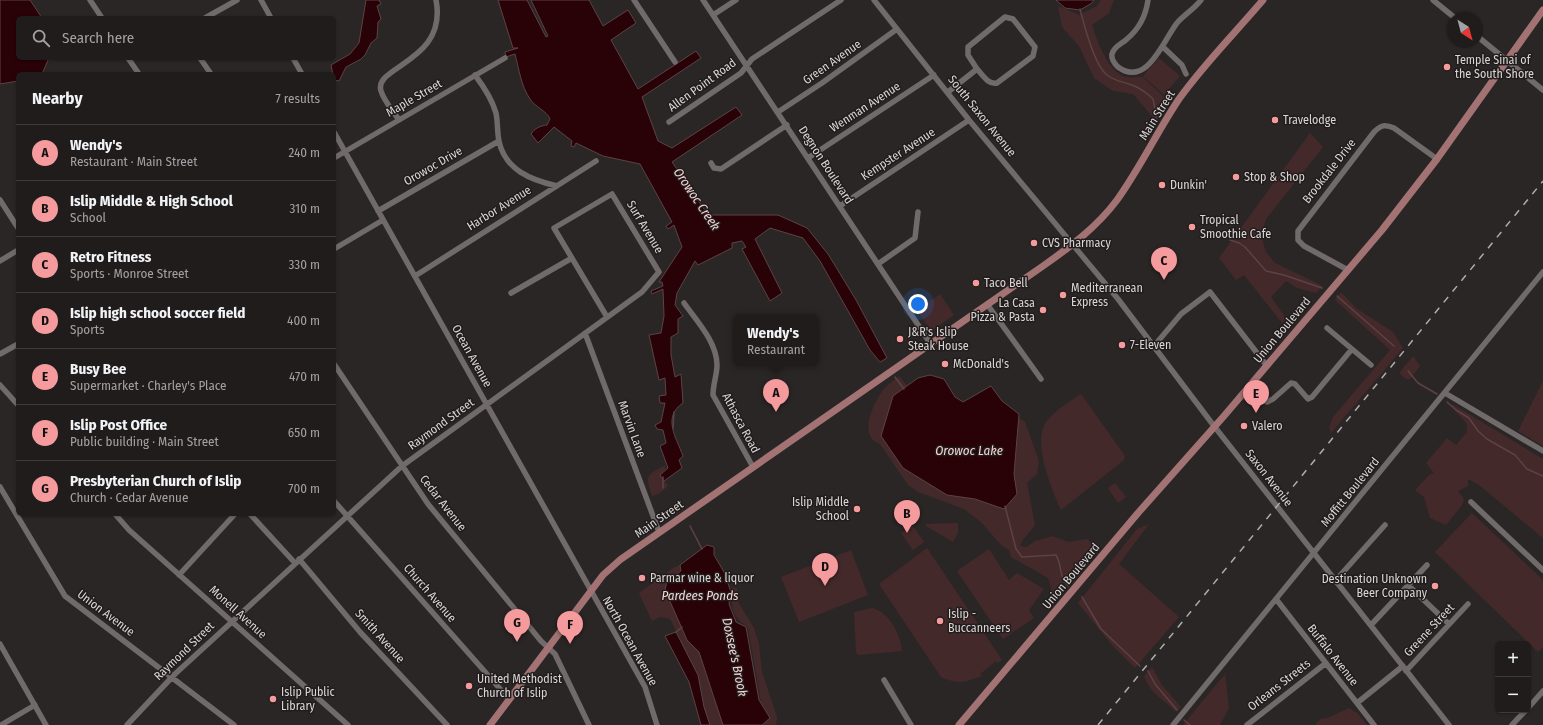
<!DOCTYPE html>
<html lang="en">
<head>
<meta charset="utf-8">
<style>
	:root { --surface:#201c1c; --page:#282525; --text:#f1f3f6; --muted:#a2a1a3; --line:#3d3a3b; --accent:#f59b9d }
	body { margin:0; font-family:"Fira Sans Condensed",sans-serif; background:var(--page); color:var(--text) }
	.controls { position:absolute; right:12px; bottom:12px; display:grid; overflow:hidden; border-radius:6px; box-shadow:0 1px 3px #0004 }
	.controls button { width:36px; height:36px; display:grid; place-items:center; padding:0; border:0; border-bottom:1px solid var(--line); background:var(--surface); color:var(--text); font:20px sans-serif }
	.compass { position:absolute; left:1447px; top:12px; width:36px; height:36px; border-radius:50%; background:var(--surface); box-shadow:0 1px 3px #0004; rotate:144deg }
	.you { position:absolute; left:918px; top:304px; width:14px; height:14px; margin:-10px; border:3px solid #fff; border-radius:50%; background:#1a73e8; box-shadow:0 0 0 6px #1a73e833 }
	.badge { display:grid; place-items:center; width:26px; height:26px; border-radius:50%; background:var(--accent); color:#111; font-size:13px; font-weight:700 }
	.pin { position:absolute; translate:-50% -33px; filter:drop-shadow(0 1px 2px #0008) }
	.pin::after { content:''; position:absolute; top:21px; width:14px; height:12px; background:inherit; clip-path:polygon(0 0,100% 0,50% 100%) }
	.popup { position:absolute; left:733px; top:314px; width:86px; height:52px; box-sizing:border-box; display:grid; place-content:center; border-radius:6px; background:var(--surface); filter:drop-shadow(0 1px 3px #0005); font-size:13px; white-space:nowrap; color:var(--muted) }
	.popup b { font-size:15px; color:var(--text) }
	.popup::after { content:''; position:absolute; left:50%; top:100%; margin-left:-8px; border:8px solid transparent; border-top-color:var(--surface) }
	.list { margin:0; padding:0; list-style:none }
	h2 { display:flex; justify-content:space-between; align-items:center; height:52px; margin:0; padding:0 16px; font-size:17px }
	h2 small { font-size:13px; font-weight:400; color:var(--muted) }
	.list li { display:grid; grid-template-columns:26px 1fr auto; gap:12px; align-items:center; box-sizing:border-box; height:56px; padding:0 16px; border-top:1px solid var(--line) }
	.list b { display:block; font-size:15px; white-space:nowrap }
	.list p { margin:0; font-size:13px; white-space:nowrap; color:var(--muted) }
	.list em { font-size:13px; font-style:normal; color:var(--muted) }
	.icon { flex:none; width:22px; height:22px; fill:none; stroke:currentColor; stroke-width:2; stroke-linecap:round; stroke-linejoin:round }
	.map { position:relative; flex:none; width:1543px; height:725px; overflow:hidden }
	.search { position:absolute; background:var(--surface); box-shadow:0 1px 3px #0004; left:16px; top:16px; width:320px; height:44px; display:flex; align-items:center; gap:10px; box-sizing:border-box; padding:0 14px; border-radius:6px; color:var(--muted); font-size:15px }
	.panel { position:absolute; background:var(--surface); box-shadow:0 1px 3px #0004; left:16px; top:72px; width:320px; height:444px; border-radius:6px }
	.map>svg:first-child { display:block }
</style>
</head>
<body>
<div class="map">
<svg width="1543" height="725" viewBox="0 0 1543 725">
	<rect width="100%" height="100%" fill="#2b2626"/>
	<path fill="#44292a" d="M1101,0H1114L1109,13L1092,25C1097,40 1108,73 1126,77C1131,78 1137,77 1143,77L1167,100L1155,120L1133,94L1113,91L1094,78L1079,46L1062,27L1058,6L1079,15L1097,6Z
		M1159,58L1180,76L1164,95L1143,76Z
		M1310,133L1323,147L1266,219L1261,236L1266,252L1275,263L1323,286L1316,293L1297,288L1286,281L1271,297L1290,324L1287,329L1244,275L1236,280L1219,258Z
		M1341,292L1356,308L1393,332L1403,348L1331,433L1329,428L1333,417L1390,350L1335,300Z
		M940,294L954,315L931,331L917,310Z
		M1413,356L1420,366L1410,379H1406L1399,373Z
		M899,376L907,386L893,396L947,495L975,499L1004,509L1017,494L1014,474L1019,418L1025,422L1039,461L1037,474L1027,483L1035,525C1030,533 1023,537 1020,546L1027,547L1035,541L1053,536L1068,542L1087,539L1097,548L1068,575L1061,586V591L1050,604L1051,587L1048,578L1011,557L1009,550L1001,545L982,523L964,509L918,492L908,485L880,444C858,436 872,407 881,393C885,386 894,381 899,376Z
		M1543,381V446L1518,431Z
		M1081,394L1125,456L1124,460L1061,510C1052,490 1031,441 1047,421C1055,410 1069,402 1081,394Z
		M1450,405H1454L1543,459V538L1479,485L1468,479V486L1458,491L1464,499L1462,505L1446,525L1430,518L1424,497L1415,490L1429,475L1434,473L1426,463L1447,438L1456,445L1467,432V424Z
		M665,465V470L660,475L668,486L659,494L652,496C645,474 646,477 665,465Z
		M1115,483L1126,497L1118,503L1108,488Z
		M1472,513L1543,580V647L1538,652L1435,552Z
		M958,523V533L953,542L926,526V524Z
		M1149,524L1119,564L1179,617L1135,668L1112,645L1078,603L1137,529Z
		M912,525L924,542L913,550L901,533Z
		M927,548L1002,660L998,663L996,661L980,674L982,676C965,682 959,685 941,677L879,584Z
		M989,549L1009,580L1017,573L1044,589L1029,610L1034,618L1003,639L957,571Z
		M851,550L868,595L799,622L781,577Z
		M680,565L681,571L667,581L687,640L699,651L723,725H710L704,707L698,675L670,619L660,617L652,621L639,593L673,568Z
		M732,587L737,589L738,602L754,628L759,644L762,672L777,717L776,725H762L770,718L761,702L748,627C731,616 731,606 732,587Z
		M872,608C890,613 900,634 902,651L858,655L856,652L854,612Z
		M1152,667L1162,685L1181,707L1176,712C1163,698 1151,695 1144,676Z
		M1225,674L1229,708L1220,725H1183Z
		M1349,708L1357,713L1367,725H1315L1320,719L1328,718Z"/>
	<path fill="#280207" stroke="#5d4245" d="M0,0H30L42,18H18V58H49L42,74H18V81L0,84Z
		M366,0H379L381,4L377,6L381,19L378,22L377,38L371,43L365,55L361,59L346,67L339,81L334,80L331,65L350,54L359,43Z
		M498,0H527L546,37L548,36L531,0H589L603,26L628,10L636,23L611,40L638,89L696,51L701,58L642,97L658,141L672,148L736,107L742,115L672,162L708,215H778L807,228L828,254L856,300L887,358L880,362L870,350L820,261L803,238L770,228L755,239L782,293L770,301L742,249L746,247L742,241L732,243V248L698,265L695,261L677,293L675,305L683,316L678,319V333L671,337V355L675,377L681,374L683,403C662,417 676,437 683,456L679,460L682,468L664,481L660,475L668,468L660,446L666,443L663,430L657,429L655,425L661,422L665,403H660L659,396L666,395L665,378L659,380L649,335L661,333L664,316L663,289L652,294L651,291L663,286L662,282H659L682,247L674,225L668,229L666,226L672,222L640,164L603,156L576,143L574,147L571,146L572,141L554,127L538,143L531,134C535,128 540,126 547,125L550,119C547,111 535,107 530,99C521,86 519,69 515,54L506,57L505,52L518,48H513Z
		M1056,0H1094L1092,3L1080,10L1065,8Z
		M930,375L944,379L955,397L963,402L991,386L1002,401L1019,414L1014,474L1017,494L1004,509L975,499L947,495L903,468L881,436L893,396L918,378Z
		M707,545L714,547V555L724,572L731,592L729,604L736,622L746,627L759,700L770,718L762,725H723L699,652L687,640L665,590L667,581L681,571L680,565Z
		M676,632L698,675L704,707L710,725H701L689,682L665,636Z"/>
	<g fill="none" stroke-linecap="round" stroke-linejoin="round">
		<path stroke="#5d4245" stroke-width="1.5" d="M1080,9C1084,25 1094,65 1107,75C1114,81 1124,82 1132,85C1140,88 1147,93 1153,99L1157,118
			M1230,240L1239,243L1245,247L1266,271L1284,275L1322,288
			M1337,296L1394,346
			M1408,371L1418,383L1437,394
			M895,377L904,389
			M1447,402L1456,410L1469,418L1478,431L1487,439L1515,455L1527,469L1543,476
			M673,428L674,412
			M663,488V477
			M1005,506L1016,549L1022,557L1056,555C1063,567 1058,576 1068,586
			M690,526L702,549
			M1082,597L1101,629L1140,666
			M676,632L682,627
			M1148,671L1155,684L1177,710
			M1184,720L1190,725"/>
		<path stroke="#716a6a" stroke-width="5.5" d="M90,0L102,18
			M261,0L271,18
			M634,0L675,62
			M703,0L930,343
			M874,0L969,120L1118,299L1214,426L1449,725
			M1148,0C1146,15 1139,29 1127,39C1122,44 1114,46 1112,54C1111,59 1114,63 1118,67C1147,88 1163,41 1177,23C1184,15 1194,9 1201,0
			M1433,0L1455,18
			M713,15L736,0
			M205,18L237,0
			M1477,36L1543,90
			M1163,47L1182,65L1186,74
			M128,58L139,74
			M200,58L211,74
			M293,58L302,74
			M475,75C484,87 492,99 496,113C498,123 497,132 499,141C505,170 531,180 557,186
			M948,92L977,69C983,75 988,85 997,83L1033,56L1035,47L1013,19L1005,17L968,47V55L977,69
			M778,112L822,83L897,29
			M399,120C393,111 384,101 381,91C373,66 448,62 436,0
			M669,122L741,73L752,59L841,0
			M334,132L645,687L657,725
			M334,158L505,58
			M808,158L934,75
			M711,163L714,168L721,169L787,125
			M0,200L18,228
			M840,206L969,120
			M378,211L499,141
			M334,249L383,220
			M0,261L18,250
			M878,264L915,238L918,212
			M1348,270L1304,246L1298,240V231L1374,132C1381,125 1385,124 1394,128L1437,159
			M415,276L596,161
			M511,293L572,258
			M684,303C696,320 717,342 717,365C717,375 713,384 713,395L753,467
			M987,304L1041,379
			M1327,328L1371,365
			M585,333L659,532
			M1154,346L1181,314L1210,292L1267,366
			M0,354L18,344
			M334,364L428,504L541,641L555,654L589,725
			M0,385L18,405
			M1248,387L1267,402L1273,399L1291,383L1295,384L1308,399L1312,397L1352,349
			M1445,393L1543,451
			M0,487L65,596L234,725
			M334,501L509,699
			M1471,502L1543,570
			M115,514L129,530L348,725
			M250,514L295,563
			M299,559L360,632L447,725
			M179,575L235,514
			M1336,580L1385,525
			M1408,585L1449,624
			M1276,599L1374,725
			M1371,625L1427,565
			M0,644L46,725
			M1406,671L1468,604
			M884,680L911,725
			M1357,703L1403,666
			M1528,708L1543,691
			M1,725L35,705
			M127,725L175,674L402,466L642,292L659,272L612,194L554,228L607,317
			M1173,725L1543,272
			M1247,725L1326,663
			M1512,725L1526,710"/>
		<path stroke="#a37374" stroke-width="7" d="M490,725L603,575L621,559L1043,266C1070,247 1097,227 1117,200C1140,168 1157,132 1179,99C1204,64 1235,33 1263,0
			M959,725L1138,513L1224,416L1382,230L1437,159L1543,10"/>
		<path stroke="#b1adad" stroke-width="1.5" stroke-dasharray="7 7" stroke-linecap="butt" d="M1098,725L1543,181"/>
	</g>
	<g fill="#f59b9d" stroke="#221c1c" stroke-width="1.5">
		<circle cx="1447" cy="67" r="4"/>
		<circle cx="1275" cy="120" r="4"/>
		<circle cx="1236" cy="177" r="4"/>
		<circle cx="1162" cy="185" r="4"/>
		<circle cx="1192" cy="227" r="4"/>
		<circle cx="1034" cy="243" r="4"/>
		<circle cx="976" cy="283" r="4"/>
		<circle cx="1063" cy="295" r="4"/>
		<circle cx="1043" cy="310" r="4"/>
		<circle cx="900" cy="339" r="4"/>
		<circle cx="1122" cy="345" r="4"/>
		<circle cx="945" cy="364" r="4"/>
		<circle cx="1244" cy="426" r="4"/>
		<circle cx="857" cy="509" r="4"/>
		<circle cx="642" cy="578" r="4"/>
		<circle cx="1435" cy="586" r="4"/>
		<circle cx="940" cy="621" r="4"/>
		<circle cx="469" cy="686" r="4"/>
		<circle cx="273" cy="699" r="4"/>
	</g>
	<g text-anchor="middle" dominant-baseline="central" stroke-width="3" stroke-linejoin="round" paint-order="stroke">
		<g font-size="12" fill="#dad6d6" stroke="#221c1c" text-anchor="start">
			<text x="1455" y="60">Temple Sinai of<tspan x="1455" dy="14">the South Shore</tspan></text>
			<text x="1283" y="120">Travelodge</text>
			<text x="1244" y="177">Stop &amp; Shop</text>
			<text x="1170" y="185">Dunkin'</text>
			<text x="1200" y="220">Tropical<tspan x="1200" dy="14">Smoothie Cafe</tspan></text>
			<text x="1042" y="243">CVS Pharmacy</text>
			<text x="984" y="283">Taco Bell</text>
			<text x="1071" y="288">Mediterranean<tspan x="1071" dy="14">Express</tspan></text>
			<text x="1035" y="303" text-anchor="end">La Casa<tspan x="1035" dy="14">Pizza &amp; Pasta</tspan></text>
			<text x="908" y="332">J&amp;R's Islip<tspan x="908" dy="14">Steak House</tspan></text>
			<text x="1130" y="345">7-Eleven</text>
			<text x="953" y="364">McDonald's</text>
			<text x="1252" y="426">Valero</text>
			<text x="849" y="502" text-anchor="end">Islip Middle<tspan x="849" dy="14">School</tspan></text>
			<text x="650" y="578">Parmar wine &amp; liquor</text>
			<text x="1427" y="579" text-anchor="end">Destination Unknown<tspan x="1427" dy="14">Beer Company</tspan></text>
			<text x="948" y="614">Islip -<tspan x="948" dy="14">Buccanneers</tspan></text>
			<text x="477" y="679">United Methodist<tspan x="477" dy="14">Church of Islip</tspan></text>
			<text x="281" y="692">Islip Public<tspan x="281" dy="14">Library</tspan></text>
		</g>
		<g font-size="12" fill="#dad6d6" stroke="#221c1c">
			<text transform="translate(832 62) rotate(-35)">Green Avenue</text>
			<text transform="translate(702 85) rotate(-36)">Allen Point Road</text>
			<text transform="translate(414 98) rotate(-30)">Maple Street</text>
			<text transform="translate(865 107) rotate(-33)">Wenman Avenue</text>
			<text transform="translate(1157 115) rotate(-58)">Main Street</text>
			<text transform="translate(982 116) rotate(51)">South Saxon Avenue</text>
			<text transform="translate(898 154) rotate(-33)">Kempster Avenue</text>
			<text transform="translate(826 165) rotate(57)">Degnon Boulevard</text>
			<text transform="translate(433 166) rotate(-30)">Orowoc Drive</text>
			<text transform="translate(1329 171) rotate(-52)">Brookdale Drive</text>
			<text transform="translate(499 208) rotate(-32)">Harbor Avenue</text>
			<text transform="translate(645 227) rotate(59)">Surf Avenue</text>
			<text transform="translate(1282 330) rotate(-50)">Union Boulevard</text>
			<text transform="translate(472 356) rotate(61)">Ocean Avenue</text>
			<text transform="translate(741 423) rotate(62)">Athasca Road</text>
			<text transform="translate(441 424) rotate(-36)">Raymond Street</text>
			<text transform="translate(632 429) rotate(70)">Marvin Lane</text>
			<text transform="translate(1269 478) rotate(52)">Saxon Avenue</text>
			<text transform="translate(1350 492) rotate(-51)">Moffitt Boulevard</text>
			<text transform="translate(443 503) rotate(52)">Cedar Avenue</text>
			<text transform="translate(659 519) rotate(-35)">Main Street</text>
			<text transform="translate(1071 576) rotate(-50)">Union Boulevard</text>
			<text transform="translate(430 593) rotate(49)">Church Avenue</text>
			<text transform="translate(238 612) rotate(42)">Monell Avenue</text>
			<text transform="translate(106 613) rotate(37)">Union Avenue</text>
			<text transform="translate(1429 630) rotate(-47)">Greene Street</text>
			<text transform="translate(380 636) rotate(48)">Smith Avenue</text>
			<text transform="translate(630 641) rotate(61)">North Ocean Avenue</text>
			<text transform="translate(184 651) rotate(-44)">Raymond Street</text>
			<text transform="translate(1333 655) rotate(52)">Buffalo Avenue</text>
			<text transform="translate(1279 685) rotate(-38)">Orleans Streets</text>
		</g>
		<g font-size="13" font-style="italic" fill="#f6d4d4" stroke="#221c1c">
			<text transform="translate(697 199) rotate(56)">Orowoc Creek</text>
			<text x="969" y="450">Orowoc Lake</text>
			<text x="700" y="595">Pardees Ponds</text>
			<text transform="translate(735 657) rotate(78)">Doxsee's Brook</text>
		</g>
	</g>
</svg>
<div class="controls">
<button>+</button>
<button>−</button>
</div>
<svg class="compass" viewBox="-18 -18 36 36"><path d="M0-13l5 13h-10z" fill="#e53935"/><path d="M0 13l5-13h-10z" fill="#a2a1a3"/></svg>
<div class="you"></div>
<div class="pin badge" style="left:776px;top:412px">A</div>
<div class="popup"><b>Wendy's</b>Restaurant</div>
<div class="pin badge" style="left:907px;top:533px">B</div>
<div class="pin badge" style="left:1164px;top:280px">C</div>
<div class="pin badge" style="left:825px;top:586px">D</div>
<div class="pin badge" style="left:1256px;top:413px">E</div>
<div class="pin badge" style="left:570px;top:644px">F</div>
<div class="pin badge" style="left:517px;top:642px">G</div>
<div class="search"><svg class="icon" aria-label="search" viewBox="0 0 24 24"><circle cx="10" cy="10" r="6"/><path d="M15 15l6 6"/></svg>Search here</div>
<section class="panel">
<h2>Nearby<small>7 results</small></h2>
<ul class="list">
<li><span class="badge">A</span><div><b>Wendy's</b><p>Restaurant · Main Street</p></div><em>240 m</em></li>
<li><span class="badge">B</span><div><b>Islip Middle &amp; High School</b><p>School</p></div><em>310 m</em></li>
<li><span class="badge">C</span><div><b>Retro Fitness</b><p>Sports · Monroe Street</p></div><em>330 m</em></li>
<li><span class="badge">D</span><div><b>Islip high school soccer field</b><p>Sports</p></div><em>400 m</em></li>
<li><span class="badge">E</span><div><b>Busy Bee</b><p>Supermarket · Charley's Place</p></div><em>470 m</em></li>
<li><span class="badge">F</span><div><b>Islip Post Office</b><p>Public building · Main Street</p></div><em>650 m</em></li>
<li><span class="badge">G</span><div><b>Presbyterian Church of Islip</b><p>Church · Cedar Avenue</p></div><em>700 m</em></li>
</ul>
</section>
</div>
</body>
</html>
